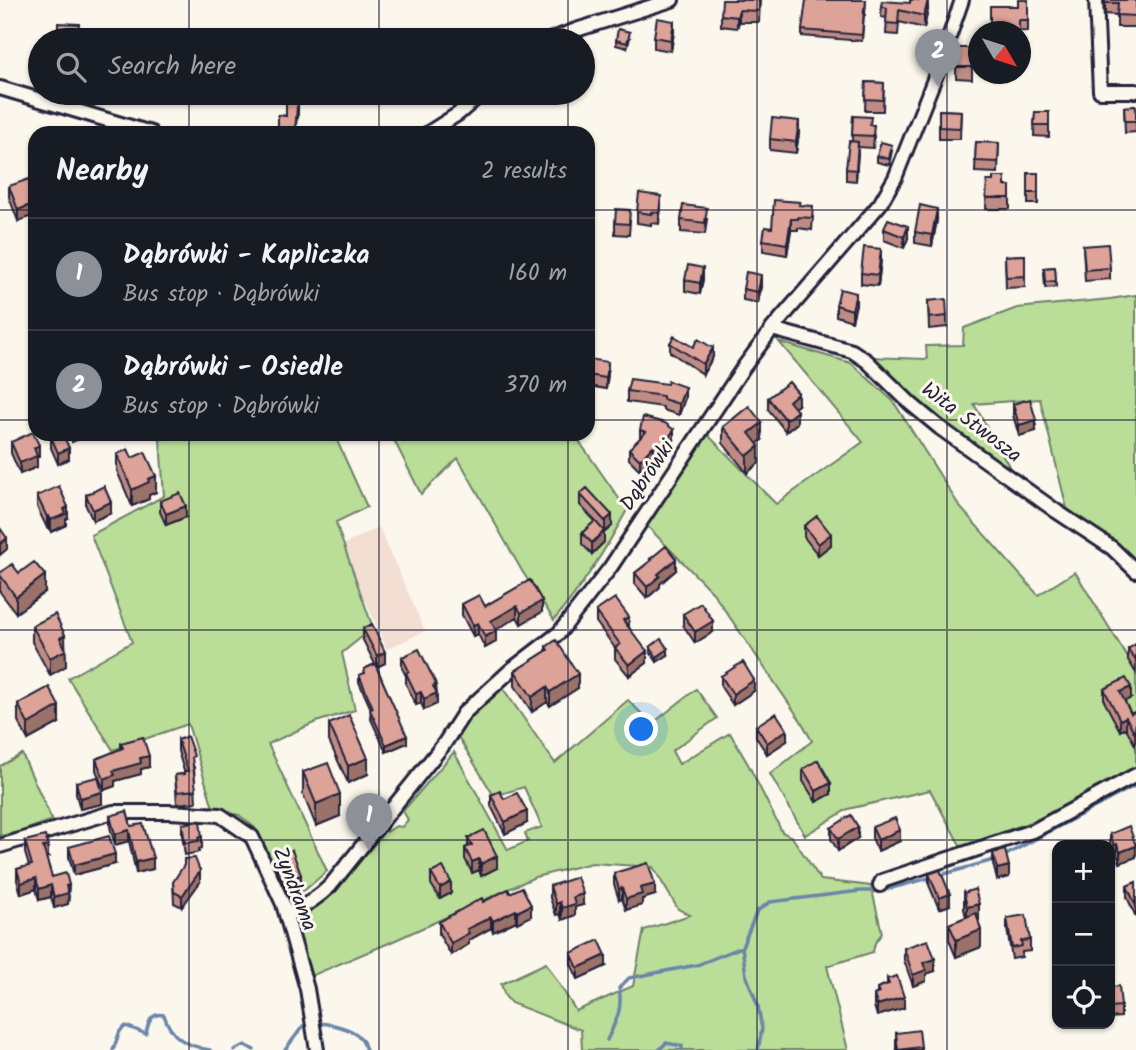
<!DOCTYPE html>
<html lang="en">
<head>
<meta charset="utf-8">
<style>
	:root { --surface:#171b24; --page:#20242c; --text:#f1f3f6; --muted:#9ea1a6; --line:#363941; --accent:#8c9099 }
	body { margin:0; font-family:Kalam,sans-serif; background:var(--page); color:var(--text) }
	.controls { position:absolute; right:21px; bottom:21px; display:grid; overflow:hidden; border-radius:14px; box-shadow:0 2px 5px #0004 }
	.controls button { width:63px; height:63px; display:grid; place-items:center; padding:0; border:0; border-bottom:2px solid var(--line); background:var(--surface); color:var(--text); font:35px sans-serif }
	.compass { position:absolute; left:968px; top:21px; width:63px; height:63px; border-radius:50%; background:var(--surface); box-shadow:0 2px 5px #0004; rotate:129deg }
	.you { position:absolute; left:642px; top:730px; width:24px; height:24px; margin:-18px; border:5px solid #fff; border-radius:50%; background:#1a73e8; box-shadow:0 0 0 10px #1a73e833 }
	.badge { display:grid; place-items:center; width:46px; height:46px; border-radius:50%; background:var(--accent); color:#fff; font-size:23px; font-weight:700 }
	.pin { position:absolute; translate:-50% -58px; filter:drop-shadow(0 2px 4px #0008) }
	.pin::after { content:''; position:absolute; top:37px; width:24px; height:21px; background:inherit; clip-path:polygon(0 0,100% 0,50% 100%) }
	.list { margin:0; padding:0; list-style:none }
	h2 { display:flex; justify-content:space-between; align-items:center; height:91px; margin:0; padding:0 28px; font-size:30px }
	h2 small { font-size:23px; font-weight:400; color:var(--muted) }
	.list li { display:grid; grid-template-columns:46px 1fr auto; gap:21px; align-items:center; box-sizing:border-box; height:112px; padding:0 28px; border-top:2px solid var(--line) }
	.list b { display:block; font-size:26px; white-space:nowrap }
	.list p { margin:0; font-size:23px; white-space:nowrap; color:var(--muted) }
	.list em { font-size:23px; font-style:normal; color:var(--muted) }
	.icon { flex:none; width:38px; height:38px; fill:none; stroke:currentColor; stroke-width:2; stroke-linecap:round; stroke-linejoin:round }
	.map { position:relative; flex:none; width:1136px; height:1050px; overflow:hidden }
	.search { position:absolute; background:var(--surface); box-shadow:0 2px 5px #0004; left:28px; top:28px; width:567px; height:77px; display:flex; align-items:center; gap:18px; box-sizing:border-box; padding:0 24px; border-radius:38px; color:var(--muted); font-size:26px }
	.panel { position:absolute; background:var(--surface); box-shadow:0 2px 5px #0004; left:28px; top:126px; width:567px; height:315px; border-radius:21px }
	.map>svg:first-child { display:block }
</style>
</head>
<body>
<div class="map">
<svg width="1136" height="1050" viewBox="0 0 1136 1050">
	<rect width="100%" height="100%" fill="#fbf7ec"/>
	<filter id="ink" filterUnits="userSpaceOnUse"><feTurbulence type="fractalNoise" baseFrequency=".0143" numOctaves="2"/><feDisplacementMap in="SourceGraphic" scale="14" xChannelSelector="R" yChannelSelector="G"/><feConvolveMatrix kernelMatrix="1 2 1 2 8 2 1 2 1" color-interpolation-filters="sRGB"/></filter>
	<g filter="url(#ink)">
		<path fill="#f2ded3" d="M379,527L425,631L387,649L341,546Z"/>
		<path fill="#bade98" stroke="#6e806a" stroke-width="2" d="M1136,295V562L1068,513L1040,399L974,404L1013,473L957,436L906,394L869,357L927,359L926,346L963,345L964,328L1017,308L1110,299Z
			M779,342L851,363L893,401L960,507L1038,595L1075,572L1136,671V767L1066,809L961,847L930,790L848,809L805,835L770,774L812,741L801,721L713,593L645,524L706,433L776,504L863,442Z
			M172,434H334L367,507L336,522L340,535L373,628L342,653L355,710L316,722L268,744L327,871L305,890L288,898L255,828L239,815L214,811L188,724L113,750L68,678L132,642L91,535L164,496L160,440Z
			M391,434H574L627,510C606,549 583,586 554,620L522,571L458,458L421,494Z
			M502,687L555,763L628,700L652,724L696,689L717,718L672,751L679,764L730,733L749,766L782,832L792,837L821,880L871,886L882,933L875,943L873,952L827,966L848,1050H582L581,1030L511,1003L505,996L501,984L546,963L576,1011L633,986L644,930L690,915L678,909L653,867L592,863L535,877L389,943L311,976L292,919L325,899L350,871L384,829L387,832L396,826L402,827L408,820L403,811L454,752L508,850L528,841L525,833L542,827L524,787L494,796L457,735L471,714Z
			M22,754L52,820L22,831L0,836V766Z"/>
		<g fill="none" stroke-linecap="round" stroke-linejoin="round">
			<path stroke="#6a85aa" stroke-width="3.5" d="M1004,856L1136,785
				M941,875L997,859
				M884,890L933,877
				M317,1024C328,1022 355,1029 361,1039C364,1042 364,1046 366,1050
				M607,1040C616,1021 623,1009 619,988L629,978L697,965L742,947
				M113,1050L120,1031L126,1026L146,1034C148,1023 151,1012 164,1015C171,1038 187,1046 210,1050
				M234,1050L245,1045L254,1050
				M285,1050L303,1026L309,1025
				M659,1050L666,1043L682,1046V1050
				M758,1050L762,1029L758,1006L746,975L742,947L757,911L770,902L860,891H874"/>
			<defs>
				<path id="minor" d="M1096,0L1100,91H1136
					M550,40L576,30L672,0
					M0,88L151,133
					M428,133L458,114L482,93
					M772,329L852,351L867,361L911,404L940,428L1056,511L1112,548L1136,571
					M0,846L113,812H170L220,815L252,837L283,904L307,989L317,1050
					M880,885L882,881L1035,830L1136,775
					M287,915C303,907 317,899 330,886L444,744L464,713L511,670L559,633L610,568L743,368L772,329L880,204L895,178L937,72L962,0"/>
			</defs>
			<use href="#minor" stroke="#22223b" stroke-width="18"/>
			<use href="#minor" stroke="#fbf7ec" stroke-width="12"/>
		</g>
		<path fill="#be8c84" stroke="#22223b" stroke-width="2" d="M760,0L759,22H739L737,28L721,26V15Z
			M866,0L865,15H864L862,41L802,36V30Z
			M1028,0V31L990,32V6H1018Z
			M1105,0H1136V27H1117V15L1105,14Z
			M881,6L928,10L924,28L899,22L898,35L886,34L887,18L881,17Z
			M674,32L671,51L654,48V37Z
			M630,38L627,48L616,45V40Z
			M956,48H972V79L956,78Z
			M866,82L884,83L883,111H865Z
			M111,93H132L131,101L111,99Z
			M298,93V118H297L295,133H278V115L286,116Z
			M1136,106V132L1125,133L1124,107Z
			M939,110L961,111L960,139H939Z
			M1035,112H1049V137L1034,136Z
			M853,116L871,125L874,136L873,148L858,147L856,181L846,180V169L852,141Z
			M799,133L796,153L770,150V139Z
			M976,142L999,143L998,173L975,172Z
			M892,151L889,165L877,162V156Z
			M1028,173H1038V204H1028Z
			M987,181H993L1005,186H1010V209H986Z
			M9,186H35L18,221L9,197Z
			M800,205L813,217L812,230L798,228V230H791L787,255L763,251V240L772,228Z
			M661,207L659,224L651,223V225L637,223V212Z
			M707,219L705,234L681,232V220Z
			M937,220L932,246L915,243V232Z
			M630,221L629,235L615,234V223Z
			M884,229L908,238L904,248L884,240Z
			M1083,246L1110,268V279L1085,281Z
			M1025,255V287L1006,288L1005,256Z
			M881,260L878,286L861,284V273Z
			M1055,267L1056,287L1045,288L1044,268Z
			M703,279L700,294L685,291V280Z
			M761,286L758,303L743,300V289Z
			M928,301L947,316V327L929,329Z
			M856,304L852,321L836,316V305Z
			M670,343L693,347L713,357L703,374L670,352Z
			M588,359L608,374L606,389L588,386Z
			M667,384L685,398L679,415L663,410V407L627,402V391Z
			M768,398L798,405L794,408L797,423L786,432L768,409Z
			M1013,404L1036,431L1019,436L1013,415Z
			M723,427L762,440L757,443L759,463L747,473L723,443Z
			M640,430L674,440L659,461L653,456L640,470L629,459V449L640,439Z
			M51,437L69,459L58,464L51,448Z
			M11,442L39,457H37V467L20,474L11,453Z
			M117,454L132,458L156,492L149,495V499L132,506L117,471Z
			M580,494L612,526L605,532H604V542L592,554L582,544V533L595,521L580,505Z
			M86,495L111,513L93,521L86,506Z
			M37,496L68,518L66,519V525L51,532L49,527L47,528L37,507Z
			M160,501L186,517L166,525L160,512Z
			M804,526L831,545L818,555L804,537Z
			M650,559L676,570L660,584V587L647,598L635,584V573L650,561Z
			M0,573H19L45,592L16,613L0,592Z
			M530,580L542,612L521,624L517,617L495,630L496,642L485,648L478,634L473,636L462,615V604L485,606Z
			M596,611L629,627L647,663L629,676L615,659V648L596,622Z
			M683,614L713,632L695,643L683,625Z
			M32,626L65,648L66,666L50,675L32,642Z
			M363,629L385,663L377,667L407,743L386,752L370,717L371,709L359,682V675L364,673V669L375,664L363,640Z
			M1136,644V673L1128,660V649Z
			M546,647L578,688L550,706L547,702L532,712L515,686V671L546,651Z
			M650,647L668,655L657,662L650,652Z
			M402,657L436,684L437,704L424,710L421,703L416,705L406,684V676L402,668Z
			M721,676L754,691L733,705L721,687Z
			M1104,689L1131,698L1124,701L1131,714L1136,711L1135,745L1126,728L1120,731L1104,701Z
			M18,704L59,723L28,740L18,721Z
			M329,724L368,774L348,783L329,741Z
			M756,726L787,741L767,754L756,737Z
			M178,740L194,767L196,802L177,804L175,775L184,774V771L178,751Z
			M121,743L149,767L141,769V774L115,781V786L104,790L96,770V759L121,749Z
			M803,769L831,794L816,802L803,781Z
			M303,772L340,816L316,826L303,794Z
			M76,782L102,804L80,809L76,794Z
			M491,795L527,823L505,834L491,806Z
			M110,816L131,826L153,869L136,873L129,841L115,845L110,827Z
			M182,824L202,837V848L199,849V852L185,855L182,835Z
			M872,827L900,841L878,851L872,838Z
			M831,828L858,838L838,851L831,839Z
			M1110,834L1136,843V857L1120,863L1117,855L1114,856L1110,845Z
			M468,838L497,868L481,876L479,870L472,873L465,859V848L468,846Z
			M25,841L48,857H46L52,877L69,896L68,904L54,908L51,897L39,900L36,889L21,894L17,880V869L29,866L25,853Z
			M69,847L115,864L74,875L69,857Z
			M993,853L1009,877L997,880L993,864Z
			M276,856L301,886L296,888V891L288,894L276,867Z
			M431,873L451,893L440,899L431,884Z
			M614,873L655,895L642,899V905L626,910L622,899L619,900L614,884Z
			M929,874L950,905L939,909L929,885Z
			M173,882H200L182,907L174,903Z
			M1136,882V917L1127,897V886Z
			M550,886L583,905L575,907V915L562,920L560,914L556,915L550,898Z
			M510,893L531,916L517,923L516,921L493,932L491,928L469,940V944L451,955L439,934V922L483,902Z
			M964,893L979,920L978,921L981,947L956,957L949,940V924L966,917L964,909Z
			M1007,918L1030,940V951L1022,952V957L1012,959L1007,929Z
			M904,948L935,971L926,974V981L913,986L904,960Z
			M571,953L606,966L578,979L571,964Z
			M887,979L904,1008L877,1016L874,1006V995L877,993V988L887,984Z
			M1110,987L1121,1006V1017L1110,1018Z
			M896,1033L921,1047V1050H896Z"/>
		<path fill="#9b726b" stroke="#22223b" stroke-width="2" d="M928,0V10L924,28V16Z
			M739,10V22L737,28V17Z
			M674,21V32L671,51V40Z
			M799,121V133L796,153V142Z
			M858,142V153L856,181V170Z
			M661,196V207L659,224V213Z
			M35,203V215L18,221V210Z
			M937,209V220L932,246V235Z
			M791,219V230L787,255V244Z
			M908,226V238L904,248V237Z
			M881,249V260L878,286V275Z
			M703,268V279L700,294V283Z
			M761,275V286L758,303V292Z
			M856,293V304L852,321V310Z
			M713,348V357L703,374V364Z
			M608,362V374L606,389V378Z
			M685,387V398L679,415V404Z
			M798,393V405L789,412V401Z
			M797,411V423L786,432V420Z
			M1036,420V431L1019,436V425Z
			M762,423V440L749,450V433Z
			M674,430V440L659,461V451Z
			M72,434H91L72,442Z
			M114,434H125L114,439Z
			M39,445V457H37V467L20,474V463L34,448Z
			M653,446V456L640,470V460Z
			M759,446V463L747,473V456Z
			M69,448V459L58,464V453Z
			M156,476V492L149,495V499L132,506V490L148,479Z
			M111,502V513L93,521V510Z
			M186,506V517L166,525V514Z
			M68,507V518L66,519V525L51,532V520Z
			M612,515V526L605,532V521Z
			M49,516V527L47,528V517Z
			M604,531V542L592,554V543Z
			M831,534V545L818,555V544Z
			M7,538V549L0,555V544Z
			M676,559V570L660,584V587L647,598V587L658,574Z
			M45,575V592L16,613V597Z
			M542,601V612L521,624V613Z
			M517,606V617L491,633V621Z
			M629,617V628L623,620Z
			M713,621V632L695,643V632Z
			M478,623V634L473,636V625Z
			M496,631V642L485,648V637Z
			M65,635L66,666L50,675V658L60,638Z
			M668,649V655L657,662V657Z
			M647,651V663L629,676V665Z
			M385,652V663L377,667V656Z
			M578,674V688L550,706V692Z
			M754,680V691L733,705V694Z
			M436,684L437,704L424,710V699L433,686Z
			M547,687V702L532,712V697Z
			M1131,687V698L1120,704V692Z
			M421,692V703L416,705V694Z
			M59,706V723L28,740V724Z
			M1126,717V728L1120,731V720Z
			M787,730V741L767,754V743Z
			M407,736V743L386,752V745Z
			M149,756V767L141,769V774L115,781V786L104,790V779L113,771L140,758Z
			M368,758V774L348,783V766Z
			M831,783V794L816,802V791Z
			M102,792V804L80,809V798Z
			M340,794V816L316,826V804Z
			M527,811V823L505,834V822Z
			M858,827V838L838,851V839Z
			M129,830V841L115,845V834Z
			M900,830V841L878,851V840Z
			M1117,844V855L1114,856V845Z
			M48,846V857L43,858V847Z
			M1136,846V857L1120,863V852Z
			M115,854V864L74,875V865Z
			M497,856V868L481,876V864Z
			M153,858V869L136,873V862Z
			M479,859V870L472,873V862Z
			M1009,866V877L997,880V869Z
			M200,871V882L182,907V896Z
			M301,875V886L296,888V891L288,894V883L295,877Z
			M36,878V889L21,894V883Z
			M451,882V893L440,899V888Z
			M655,884V895L642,899V905L626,910V899L640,888Z
			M51,885V897L39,900V889Z
			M69,885L68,904L54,908V897L66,886Z
			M622,888V899L619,900V889Z
			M583,894V905L575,907V915L562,920V908L573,897Z
			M950,894V905L939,909V898Z
			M560,902V914L556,915V904Z
			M979,904V920L967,924V907Z
			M531,905V916L517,923V912Z
			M516,910V921L493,932V921Z
			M491,917V928L469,940V944L451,955V943L467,929Z
			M981,930V947L956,957V940Z
			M606,955V966L578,979V968Z
			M935,959V971L926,974V981L913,986V975L923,963Z
			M904,997V1008L877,1016V1005Z"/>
		<path fill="#dda399" stroke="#22223b" stroke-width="2" d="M722,0H759V11L739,10L737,17L721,15Z
			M806,0H866L865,10L864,9L862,35L802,30Z
			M910,0H928L924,16L899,10L898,24L886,23L887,8L881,6L882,1L910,3Z
			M1018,0H1028V20H1019V32H1004V24H990V6H1018Z
			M1105,0H1136V16L1117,15L1118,3H1105Z
			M657,18L674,21L671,40L654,37Z
			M58,23L79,24L78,40H50V31H58Z
			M618,29L630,32L627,43L616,40Z
			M956,48H972V67H956Z
			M866,82L884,83L883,100L865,99Z
			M286,93H298V107H297L295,131H278V115L286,116Z
			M1136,106V121H1125L1124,107Z
			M939,110L961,111L960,128L939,127Z
			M1035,112H1049V125H1034Z
			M853,116L871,117L870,125H874L873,136L852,135Z
			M772,118L799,121L796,142L770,139Z
			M849,141L858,142L856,170L846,169Z
			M881,142L892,145L889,159L877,156Z
			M976,142L999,143L998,162L975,161Z
			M1028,173H1038V193H1028Z
			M993,177H1005V186H1010V198H986L987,181H993Z
			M32,178L35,186V203L18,210L9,186Z
			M639,193L661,196L659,213L651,212V214L637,212Z
			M774,200L800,202L799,205L813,206L812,218L798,217V219H791L787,244L763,240L765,227L772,228Z
			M683,205L707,208L705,223L681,220Z
			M920,205L937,209L932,235L915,232Z
			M616,209L630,210L629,224L615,223Z
			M888,219L908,226L904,237L884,229Z
			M1108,244L1110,268L1085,270L1083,246Z
			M864,247L881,249L878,275L861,273Z
			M1025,255V276L1006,277L1005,256Z
			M688,265L703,268L700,283L685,280Z
			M1055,267L1056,281L1045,282L1044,268Z
			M746,272L761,275L758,292L743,289Z
			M840,289L856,293L852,310L836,305Z
			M946,299L947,316L929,318L928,301Z
			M674,336L693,347L698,339L713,348L703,364L670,343Z
			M588,359L608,362L606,378L588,375Z
			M630,379L667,384L668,381L685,387L679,404L663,399V396L627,391Z
			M789,382L798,393L789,401L797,411L786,420L768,398Z
			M1030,399L1036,420L1019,425L1013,404Z
			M749,406L762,423L749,433L759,446L747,456L723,427Z
			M643,417L665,423L674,430L659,451L653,446L640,460L629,449L646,432L640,430Z
			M33,432L39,445L34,448L37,456L20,463L11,442Z
			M59,434H63L69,448L58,453L51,437Z
			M128,449L132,458L145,452L156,476L148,479L149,482L132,490L117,454Z
			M59,486L68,507L64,509L66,514L51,520L49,516L47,517L37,496Z
			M104,486L111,502L93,510L86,495Z
			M587,488L612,515L605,521L580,494Z
			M180,493L186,506L166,514L160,501Z
			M817,516L831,534L818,544L804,526Z
			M595,521L604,531L592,543L582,533Z
			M0,528L7,538L0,544Z
			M666,546L676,559L658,574L660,576L647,587L635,573L652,560L650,559Z
			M34,562L45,575L16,597L0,575V573L12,564L19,573Z
			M530,580L542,601L521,613L517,606L491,621L496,631L485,637L478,623L473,625L462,604L479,595L485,606Z
			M615,598L629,617L623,620L647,651L629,665L615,648L620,644L596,611Z
			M701,603L713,621L695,632L683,614Z
			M55,614L65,635L60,638L66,650L50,658L32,626Z
			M372,624L385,652L377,656L363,629Z
			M661,639L668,649L657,657L650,647Z
			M556,640L578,674L550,692L547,687L532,697L515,671L548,650L546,647Z
			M1136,644V661L1128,649Z
			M419,649L436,684L433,686L437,693L424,699L421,692L416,694L406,673L409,671L402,657Z
			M743,662L754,680L733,694L721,676Z
			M375,664L407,736L386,745L370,710L373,708L359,675L365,673L364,669Z
			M1126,678L1131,687L1120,692L1131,714L1136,711L1135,734L1126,717L1120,720L1104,689Z
			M49,687L59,706L28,724L18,704Z
			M776,713L787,730L767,743L756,726Z
			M349,715L368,758L348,766L329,724Z
			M187,736L194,756L192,757L196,790L177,792L175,775L184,774V771H188L178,740Z
			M143,737L149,756L140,758L141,763L113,771L115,775L104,779L96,759L123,748L121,743Z
			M818,760L831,783L816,791L803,769Z
			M328,763L340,794L316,804L303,772Z
			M98,777L102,792L80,798L76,782Z
			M500,791L504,799L517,793L527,811L505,822L491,795Z
			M127,811L131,826L143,824L153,858L136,862L129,830L115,834L110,816Z
			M851,815L858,827L838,839L831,828Z
			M895,818L900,830L878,840L872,827Z
			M200,821L202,837L198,838L199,841L185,843L182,824Z
			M1129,826L1136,846L1120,852L1117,844L1114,845L1110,834Z
			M484,830L497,856L481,864L479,859L472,862L465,848L472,845L468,838Z
			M45,836L48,846L43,847L52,877L66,873L69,885L66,886L68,893L54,897L51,885L39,889L36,878L21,883L17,869L32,865L25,841Z
			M109,836L115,854L74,865L69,847Z
			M292,850L301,875L295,877L296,880L288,883L276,856Z
			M1005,850L1009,866L997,869L993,853Z
			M195,858L200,871L182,896L174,892L173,882L184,865V859Z
			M648,863L655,884L640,888L642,894L626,899L622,888L619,889L614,873Z
			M443,867L451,882L440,888L431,873Z
			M940,870L950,894L939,898L929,874Z
			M577,877L583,894L573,897L575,904L562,908L560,902L556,904L550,886Z
			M1136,882V906L1127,886Z
			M522,887L531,905L517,912L516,910L493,921L491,917L467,929L469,933L451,943L439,922L482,898L483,902L508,889L510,893Z
			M975,889L979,904L967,907L964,893Z
			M976,913L981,930L956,940L949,924Z
			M1026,915L1030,940L1021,941L1022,946L1012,948L1007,918Z
			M599,940L606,955L578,968L571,953Z
			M928,940L935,959L923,963L926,970L913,975L904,948Z
			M897,976L904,997L877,1005L874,995L879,993L877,988L889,984L887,979Z
			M1119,986L1121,1006L1110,1007V987Z
			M919,1030L921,1047L898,1050L896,1033Z"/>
	</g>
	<path fill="none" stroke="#22223b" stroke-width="2" stroke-opacity="0.55" d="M189,0V40M379,0V40M568,0V40M757,0V1050M947,0V1050M189,93V133M379,93V133M568,93V133M0,210H35M588,210H1136M0,420H35M588,420H1136M189,434V1050M379,434V1050M568,434V1050M0,630H1136M0,840H1136"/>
	<g text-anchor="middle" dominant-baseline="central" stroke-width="6" stroke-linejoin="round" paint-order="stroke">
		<g font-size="21" fill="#22223b" stroke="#fbf7ec">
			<text transform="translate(971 423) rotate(37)">Wita Stwosza</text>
			<text transform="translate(648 476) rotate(-56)">Dąbrówki</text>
			<text transform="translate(294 889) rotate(69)">Zyndrama</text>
		</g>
	</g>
</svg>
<div class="controls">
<button>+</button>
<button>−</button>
<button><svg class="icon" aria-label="locate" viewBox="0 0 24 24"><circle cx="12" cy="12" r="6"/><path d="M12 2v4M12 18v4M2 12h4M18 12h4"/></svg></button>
</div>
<svg class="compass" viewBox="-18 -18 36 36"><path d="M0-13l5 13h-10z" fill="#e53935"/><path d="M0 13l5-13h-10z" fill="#9ea1a6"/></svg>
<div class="you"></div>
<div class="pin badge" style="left:369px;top:851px">1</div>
<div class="pin badge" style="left:938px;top:87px">2</div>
<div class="search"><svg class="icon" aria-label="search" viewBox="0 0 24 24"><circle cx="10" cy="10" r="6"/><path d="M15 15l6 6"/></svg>Search here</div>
<section class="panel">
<h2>Nearby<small>2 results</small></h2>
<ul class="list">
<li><span class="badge">1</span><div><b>Dąbrówki - Kapliczka</b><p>Bus stop · Dąbrówki</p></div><em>160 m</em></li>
<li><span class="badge">2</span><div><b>Dąbrówki - Osiedle</b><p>Bus stop · Dąbrówki</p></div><em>370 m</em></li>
</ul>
</section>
</div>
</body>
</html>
